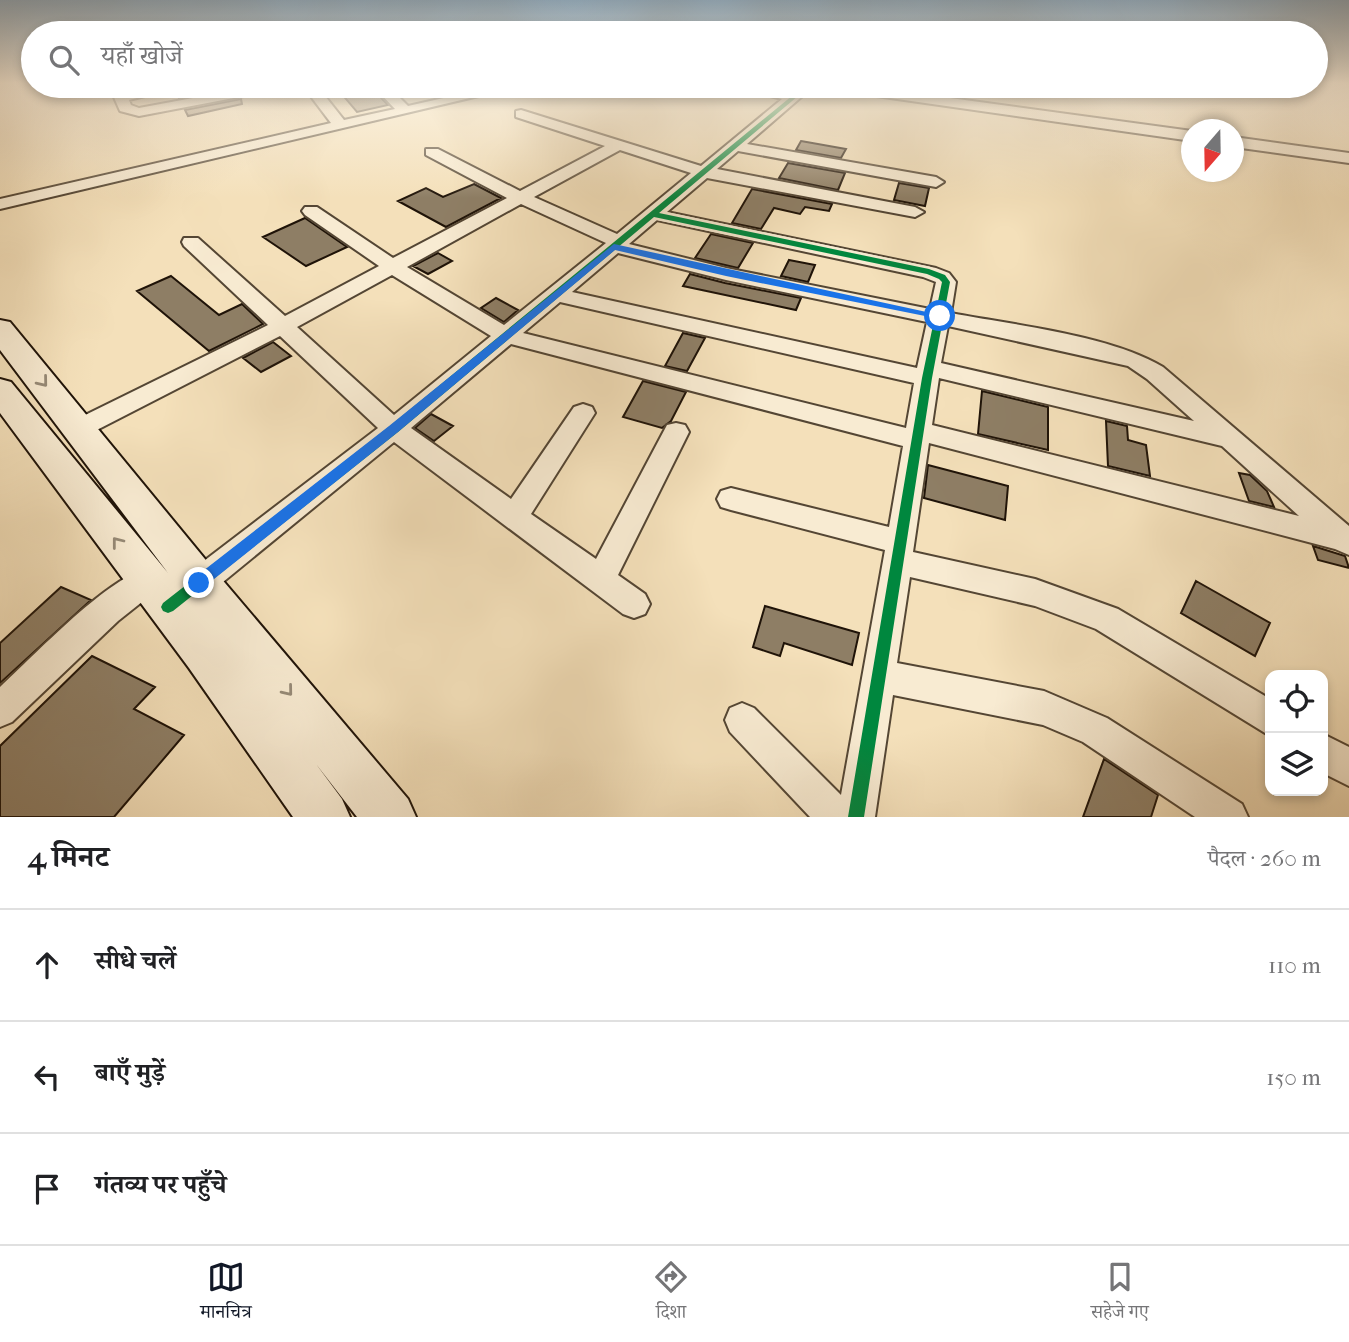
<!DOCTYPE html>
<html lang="hi">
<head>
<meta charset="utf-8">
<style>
	:root { --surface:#fff; --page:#f2f2f2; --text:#202124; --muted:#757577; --line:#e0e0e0; --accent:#111827 }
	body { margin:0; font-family:"IM FELL French Canon","Noto Serif Devanagari",serif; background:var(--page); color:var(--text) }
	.controls { position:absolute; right:21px; bottom:21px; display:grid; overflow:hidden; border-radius:14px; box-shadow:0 4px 10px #0003 }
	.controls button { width:63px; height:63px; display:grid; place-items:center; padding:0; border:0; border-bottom:2px solid var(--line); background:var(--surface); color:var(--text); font:35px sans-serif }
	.compass { position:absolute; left:1181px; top:119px; width:63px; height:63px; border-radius:50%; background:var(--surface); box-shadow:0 4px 10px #0003; rotate:200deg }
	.stop { position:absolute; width:21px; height:21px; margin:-16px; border:5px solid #1a73e8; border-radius:50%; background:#fff }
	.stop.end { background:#1a73e8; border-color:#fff; box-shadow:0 2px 7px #0008 }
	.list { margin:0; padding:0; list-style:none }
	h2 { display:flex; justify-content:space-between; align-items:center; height:91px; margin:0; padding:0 28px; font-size:30px }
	h2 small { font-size:23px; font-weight:400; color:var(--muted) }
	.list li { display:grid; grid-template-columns:46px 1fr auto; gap:21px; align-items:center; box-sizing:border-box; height:112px; padding:0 28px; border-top:2px solid var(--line) }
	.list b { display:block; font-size:26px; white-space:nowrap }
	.list em { font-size:23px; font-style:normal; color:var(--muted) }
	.icon { flex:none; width:38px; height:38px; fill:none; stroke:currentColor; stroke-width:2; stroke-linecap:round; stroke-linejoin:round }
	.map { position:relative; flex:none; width:1349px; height:817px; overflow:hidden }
	.search { position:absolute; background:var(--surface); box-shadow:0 4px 10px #0003; left:21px; right:21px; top:21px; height:77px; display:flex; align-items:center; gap:18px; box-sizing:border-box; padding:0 24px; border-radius:38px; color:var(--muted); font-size:26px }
	.sheet { height:427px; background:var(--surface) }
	nav { display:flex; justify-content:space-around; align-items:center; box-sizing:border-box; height:98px; border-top:2px solid var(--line); background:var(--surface); font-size:19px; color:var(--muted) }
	nav a { display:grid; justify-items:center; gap:4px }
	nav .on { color:var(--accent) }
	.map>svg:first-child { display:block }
</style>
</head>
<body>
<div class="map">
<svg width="1349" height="817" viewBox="0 0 1349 817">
	<rect width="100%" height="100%" fill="#f4e0ba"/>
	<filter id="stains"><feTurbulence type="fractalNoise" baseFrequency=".00286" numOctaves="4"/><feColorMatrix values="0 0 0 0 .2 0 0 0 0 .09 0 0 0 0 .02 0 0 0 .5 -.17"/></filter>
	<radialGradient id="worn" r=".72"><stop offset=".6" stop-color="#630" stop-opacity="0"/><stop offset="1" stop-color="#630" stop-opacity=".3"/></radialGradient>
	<path fill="#8e7e65" stroke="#1f1308" stroke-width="2" d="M188,86H240L179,98L175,91Z
		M335,86H370L388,105L357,112Z
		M241,99L242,104L188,116L185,110Z
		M801,141L846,149L841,158L796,150Z
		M788,163L845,173L838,190L779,178Z
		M899,183L929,188L925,206L894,200Z
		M474,184L501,198L446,227L398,201L426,188L443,197Z
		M752,189L832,204L829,211L805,207L800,214L774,208L761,229L732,223Z
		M305,218L347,247L306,266L263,237Z
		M711,234L753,243L738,268L695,258Z
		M438,253L452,261L428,274L413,266Z
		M789,260L815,265L808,282L781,276Z
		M690,274L725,283L801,298L796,310L683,286Z
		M171,276L219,315L242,304L263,324L209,351L137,291Z
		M496,298L518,310L504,322L481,308Z
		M683,333L705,338L687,371L665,366Z
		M273,342L291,356L261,372L243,358Z
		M643,381L686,392L671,421L662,428L623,417Z
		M982,391L1048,407V450L978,434Z
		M431,414L453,426L434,441L415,428Z
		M1106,421L1127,426L1128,440L1146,445L1150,476L1108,466Z
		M928,465L1008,486L1005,520L924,498Z
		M1239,473L1250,475L1267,491L1274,507L1249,501Z
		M1313,546L1345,556L1349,568L1318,560Z
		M1196,581L1270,623L1255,656L1181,613Z
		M61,587L91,600L0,683V643Z
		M765,606L859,633L852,665L784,643L780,656L753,647Z
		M92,656L155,687L134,709L184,735L114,817H0V746Z
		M1104,759L1158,795L1151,817H1083Z"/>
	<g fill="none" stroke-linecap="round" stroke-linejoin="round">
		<defs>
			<path id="street" d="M109,86H123L126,92L159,86H185L129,100L131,105L139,108L257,86H283L276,90L139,116L120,111Z
				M303,86H317L344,120L395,109L373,86H388L408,106L497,86H521L0,209V199L331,123Z
				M731,86H758L791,92L799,86H814L747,144L936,177L944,182L936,187L738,151L717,169L915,207L924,212L915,217L707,178L667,212L936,268L949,273L956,282L951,313C1013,325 1110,335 1163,367L1349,526V555L1335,549L929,443L913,552L1035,579L1118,609L1270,699V736L1096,629L1035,606L910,577L897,663L1044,691L1107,718L1242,804L1248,817H1195L1083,742L1043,725L893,695L875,817H810L730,732L725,720L730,708L742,703L754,708L841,795L885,550L731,510L721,507L717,499L721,491L731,488L889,527L903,446L511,344L411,428L511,499L574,407L583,404L592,407L595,413L531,514L596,559L667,425L676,423L685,425L689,432L618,575L645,594L650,604L645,614L634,618L623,614L394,442L201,600L190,603L179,600L175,590L179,580L378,428L280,336L89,434L80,437L71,434L67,428L71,422L268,325L184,246L182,242L184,238H198L285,316L379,266L305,215L302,211L305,207H317L393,258L507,198L426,155V149H438L520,191L605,146L516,117V111L521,110L701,166L782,99ZM620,150L691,173L617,234L534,197ZM521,204L606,243L504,325L407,267ZM657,220L923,277L936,282L930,309L726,268L629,244ZM618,253L726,280L927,322L917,368L572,292ZM392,275L491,336L394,415L297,327ZM560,302L914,383L906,428L523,333ZM948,326L1128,366L1147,379L1194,421L941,363ZM939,378L1222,446L1299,516L932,425Z
				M827,86H862L1192,131V141L834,90Z
				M1234,137L1349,153V163L1234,147Z
				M146,568L157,572L161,581L157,590L118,621L12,722L0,727V687C37,653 101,584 146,568Z
				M1323,734L1349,747V786L1323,773Z"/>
			<path id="secondary" d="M0,320L10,322L214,570L408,799L416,817H357L316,764L342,799L350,817H293L189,668L0,413V379L11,382L168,573L0,350Z"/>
		</defs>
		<use href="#street" stroke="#544634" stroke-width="4"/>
		<use href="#secondary" stroke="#1f1308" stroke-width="4"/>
		<use href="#street" fill="#f8ebd2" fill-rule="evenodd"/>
		<use href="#secondary" fill="#f8ebd2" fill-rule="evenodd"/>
		<defs>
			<path id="cycleway" d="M804,86H810L659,213L929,269L945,275L950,282L932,378L864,817H848L922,378L942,282L939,279L927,274L654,217L398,432L173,611L168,613L163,611L161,607L163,603L390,426Z"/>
		</defs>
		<use href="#cycleway" stroke="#f8ebd2" stroke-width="5"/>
		<use href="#cycleway" fill="#00873e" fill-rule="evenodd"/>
	</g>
	<defs><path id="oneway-chevron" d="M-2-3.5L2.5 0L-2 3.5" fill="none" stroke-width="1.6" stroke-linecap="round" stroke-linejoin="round" transform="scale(1.75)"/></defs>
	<g stroke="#968a77">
		<use href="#oneway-chevron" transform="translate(43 382) rotate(51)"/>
		<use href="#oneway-chevron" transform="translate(117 542) rotate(-128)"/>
		<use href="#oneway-chevron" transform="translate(288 691) rotate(51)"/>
	</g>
	<linearGradient id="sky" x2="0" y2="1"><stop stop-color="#90aabd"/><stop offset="0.42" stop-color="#faf1e0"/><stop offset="1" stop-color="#faf1e0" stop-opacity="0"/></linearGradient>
	<rect width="1349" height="198" fill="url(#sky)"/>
	<path fill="#1a73e8" d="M614,244L945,316L940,319L726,276L615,250L398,432L204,587H194V578L389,426Z"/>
	<rect width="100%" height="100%" filter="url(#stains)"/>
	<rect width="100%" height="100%" fill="url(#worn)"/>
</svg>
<div class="controls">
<button><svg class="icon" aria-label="locate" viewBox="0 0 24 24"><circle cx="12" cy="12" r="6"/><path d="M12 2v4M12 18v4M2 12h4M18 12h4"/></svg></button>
<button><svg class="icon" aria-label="layers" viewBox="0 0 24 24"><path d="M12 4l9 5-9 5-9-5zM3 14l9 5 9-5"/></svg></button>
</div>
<svg class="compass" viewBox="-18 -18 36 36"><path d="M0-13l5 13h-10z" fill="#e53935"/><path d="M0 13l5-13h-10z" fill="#757577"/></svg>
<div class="stop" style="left:940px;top:316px"></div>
<div class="stop end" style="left:199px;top:583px"></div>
<div class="search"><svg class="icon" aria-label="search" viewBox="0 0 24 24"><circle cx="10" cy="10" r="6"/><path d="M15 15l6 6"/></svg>यहाँ खोजें</div>
</div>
<section class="sheet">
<h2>4 मिनट<small>पैदल · 260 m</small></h2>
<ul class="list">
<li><svg class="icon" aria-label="ahead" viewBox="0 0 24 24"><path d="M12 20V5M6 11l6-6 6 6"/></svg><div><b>सीधे चलें</b></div><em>110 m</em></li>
<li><svg class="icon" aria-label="left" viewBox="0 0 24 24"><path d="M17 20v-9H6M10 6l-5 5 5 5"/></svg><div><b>बाएँ मुड़ें</b></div><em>150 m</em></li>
<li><svg class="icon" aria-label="arrive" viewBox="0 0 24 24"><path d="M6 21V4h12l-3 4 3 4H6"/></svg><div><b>गंतव्य पर पहुँचे</b></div></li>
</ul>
</section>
<nav>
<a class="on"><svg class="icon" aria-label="map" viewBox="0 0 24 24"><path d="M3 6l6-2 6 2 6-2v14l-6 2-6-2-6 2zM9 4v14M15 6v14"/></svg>मानचित्र</a>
<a><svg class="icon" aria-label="directions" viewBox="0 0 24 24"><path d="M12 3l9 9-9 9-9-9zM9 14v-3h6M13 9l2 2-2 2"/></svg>दिशा</a>
<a><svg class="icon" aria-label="saved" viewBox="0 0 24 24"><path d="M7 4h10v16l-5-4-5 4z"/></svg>सहेजे गए</a>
</nav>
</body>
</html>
